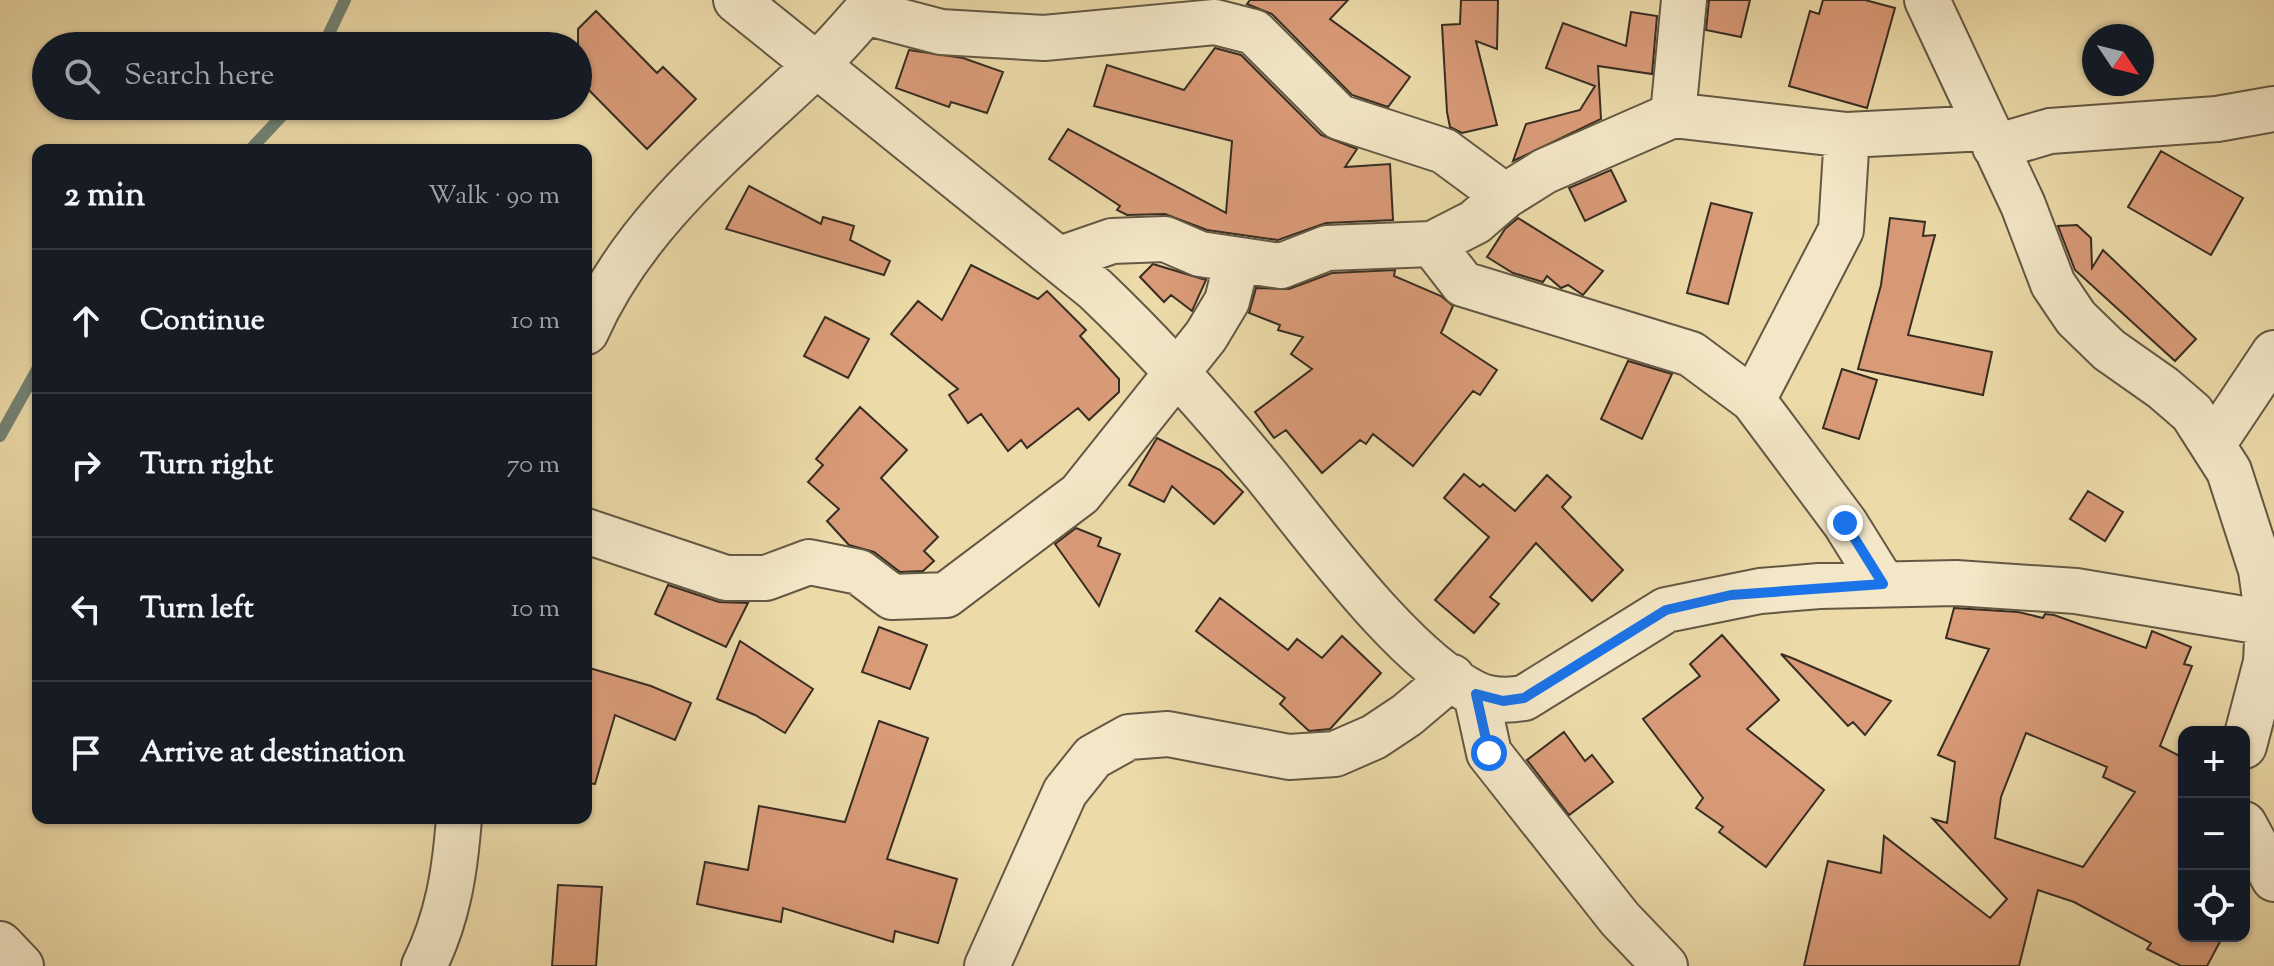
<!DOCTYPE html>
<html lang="en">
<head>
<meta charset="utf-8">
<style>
	:root { --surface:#171b24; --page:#242831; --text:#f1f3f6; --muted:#9ea1a6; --line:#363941 }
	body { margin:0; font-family:"Sorts Mill Goudy",serif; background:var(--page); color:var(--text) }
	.controls { position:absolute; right:24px; bottom:24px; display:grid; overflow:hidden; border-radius:16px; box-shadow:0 2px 6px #0004 }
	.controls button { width:72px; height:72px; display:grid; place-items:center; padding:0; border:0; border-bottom:2px solid var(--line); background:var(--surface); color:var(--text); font:40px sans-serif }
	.compass { position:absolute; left:2082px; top:24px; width:72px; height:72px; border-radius:50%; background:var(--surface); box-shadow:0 2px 6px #0004; rotate:125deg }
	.stop { position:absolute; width:24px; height:24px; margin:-18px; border:6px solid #1a73e8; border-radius:50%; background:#fff }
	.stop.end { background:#1a73e8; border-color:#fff; box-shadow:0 2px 8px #0008 }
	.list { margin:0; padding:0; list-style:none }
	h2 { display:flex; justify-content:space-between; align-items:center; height:104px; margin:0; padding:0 32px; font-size:34px }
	h2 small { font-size:26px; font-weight:400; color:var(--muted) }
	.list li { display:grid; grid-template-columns:52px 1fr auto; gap:24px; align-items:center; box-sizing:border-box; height:144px; padding:0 32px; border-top:2px solid var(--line) }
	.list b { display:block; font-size:30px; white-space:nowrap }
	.list em { font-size:26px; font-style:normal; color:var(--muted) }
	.icon { flex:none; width:44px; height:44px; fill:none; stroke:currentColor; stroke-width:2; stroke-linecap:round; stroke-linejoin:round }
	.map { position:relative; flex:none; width:2274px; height:966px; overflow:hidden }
	.search { position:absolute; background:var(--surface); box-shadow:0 2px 6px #0004; left:32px; top:32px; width:560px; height:88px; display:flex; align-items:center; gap:20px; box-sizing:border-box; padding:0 28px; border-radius:44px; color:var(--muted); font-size:30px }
	.panel { position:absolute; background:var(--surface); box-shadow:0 2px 6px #0004; left:32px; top:144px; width:560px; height:680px; border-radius:16px }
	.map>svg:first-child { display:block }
</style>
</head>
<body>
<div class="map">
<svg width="2274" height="966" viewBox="0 0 2274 966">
	<rect width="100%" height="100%" fill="#ecdaa9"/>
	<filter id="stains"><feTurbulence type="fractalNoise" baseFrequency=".0025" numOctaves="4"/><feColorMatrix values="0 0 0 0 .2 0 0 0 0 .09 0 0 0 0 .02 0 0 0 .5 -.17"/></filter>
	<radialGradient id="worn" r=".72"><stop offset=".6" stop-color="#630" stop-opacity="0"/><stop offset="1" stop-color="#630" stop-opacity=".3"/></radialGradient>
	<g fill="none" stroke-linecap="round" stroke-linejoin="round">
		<path stroke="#728274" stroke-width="12" d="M323,46L345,0
			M250,150L291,106
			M0,436L38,368"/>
	</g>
	<path fill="#d99a78" stroke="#372d22" stroke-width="2" fill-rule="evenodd" d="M1250,0H1348L1330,19L1410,77L1388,107L1352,95L1272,14L1247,4Z
		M1461,0H1498L1497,49L1476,41L1497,125L1462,133L1450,127L1447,112L1442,25L1460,24Z
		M1709,0H1750L1741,37L1706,30Z
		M1823,0H1865L1895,8L1867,108L1789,86L1810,11L1819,14Z
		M596,11L657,73L663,67L696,99L647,149L578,79V29Z
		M1631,12L1657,16L1652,74L1598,66L1601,119L1513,161L1526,124L1580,110L1595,86L1546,68L1563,23L1626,46Z
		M1215,48L1241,55L1321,135L1357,149L1345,167L1390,164L1393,220L1326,223L1278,240L1207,230L1165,214L1127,215L1117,210L1120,206L1049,159L1068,129L1226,213L1232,141L1094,106L1107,65L1184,90Z
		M909,50L963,58L1003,72L987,113L951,102L949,107L896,88Z
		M2161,151L2243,198L2211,255L2128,207Z
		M1611,170L1626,201L1585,221L1569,188Z
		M749,186L821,224L823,217L854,226L850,240L890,261L884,275L726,229Z
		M1711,203L1752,213L1728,304L1687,293Z
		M1518,218L1603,271L1583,295L1568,285L1561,288L1547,276L1543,282L1513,273L1487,257L1505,229Z
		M1890,218L1925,222L1923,236L1935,235L1908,335L1992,352L1983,395L1858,369L1881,285Z
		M2077,225L2091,238L2092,268L2103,250L2196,339L2175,361L2075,270L2058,226Z
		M1153,264L1206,280L1192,311L1171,295L1164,302L1140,277Z
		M971,265L1038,299L1047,291L1086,330L1080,336L1119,379V392L1089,420L1078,408L1027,448L1021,440L1008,451L981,414L968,423L949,395L958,389L891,334L918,301L942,320Z
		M1395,270L1394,276L1441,296L1453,306L1441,333L1497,370L1480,395L1473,391L1413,466L1373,434L1366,444L1360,440L1322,473L1286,430L1274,438L1255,412L1312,369L1291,354L1303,337L1278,330L1280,325L1249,313L1256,288L1289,289L1332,273Z
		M825,317L869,339L848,378L804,356Z
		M1628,361L1672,374L1642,439L1601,419Z
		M1842,369L1877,380L1859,439L1823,428Z
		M860,407L907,450L881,478L938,537L924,551L934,561L923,571L900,572L874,552L849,545L827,521L839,509L808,482L823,465L816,459Z
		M1157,438L1220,470L1243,492L1214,524L1172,486L1164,502L1129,485Z
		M1464,474L1480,487L1483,484L1515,511L1547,475L1571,497L1562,507L1623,570L1592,601L1536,543L1490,597L1499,604L1474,633L1435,600L1489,537L1444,498Z
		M2088,491L2123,512L2105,541L2070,519Z
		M1076,528L1101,538L1098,546L1120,554L1099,606L1055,544Z
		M668,585L719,602L748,603L726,647L655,614Z
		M1220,598L1288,650L1297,639L1322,658L1342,636L1381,673L1330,729L1309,731L1280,704L1285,698L1196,631Z
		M1954,608L2018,612L2043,618L2045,614L2054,615L2146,648L2152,631L2191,647L2184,664L2192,666L2160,746L2184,758V936H2223L2207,966H2181L2147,949L2151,943L2074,902L2038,890L2019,966H1804L1828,861L1881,873L1884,836L1990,918L2007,899L1933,819L1947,823L1955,762L1938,755L1989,649L1946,638ZM2026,733L2107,767L2103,777L2135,792L2083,867L1995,838L2001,797Z
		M879,627L927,645L910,689L862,672Z
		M1722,635L1779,700L1747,729L1824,790L1766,867L1719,832L1723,827L1696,808L1703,798L1643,719L1700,676L1690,664Z
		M740,641L813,689L785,733L755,715L717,699Z
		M1781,654L1792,658L1891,701L1865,735L1853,722L1848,726Z
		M586,667L651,686L691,703L675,740L615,715L595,784L586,783Z
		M879,721L928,738L887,859L957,879L938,943L895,931L893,942L783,908L781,922L697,904L705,862L748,870L759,806L845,822Z
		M1564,732L1585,761L1592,755L1613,782L1569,815L1527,760Z
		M558,885L602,887L596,966H552Z"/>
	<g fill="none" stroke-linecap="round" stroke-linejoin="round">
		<defs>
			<path id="minor" d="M736,0L1095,289C1156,347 1212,410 1265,474C1317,538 1404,659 1476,694C1492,701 1507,701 1524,698L1666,610L1760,591L1819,586L1956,583L2076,591L2274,624
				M1927,0L2023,205L2053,284L2076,318L2109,350L2163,388L2192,413L2229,471L2261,570L2268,621L2266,662L2244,746
				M865,12L941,32L1044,38L1215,22L1254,32L1339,117L1444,151L1505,196
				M1673,115L1684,0
				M1995,147L2050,131L2217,119L2274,109
				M1432,244L1463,284L1691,354L1753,400L1845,523L1883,584
				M1060,259L1112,241L1165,239L1200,254L1281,266L1327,248L1432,244L1475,222L1505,196L1545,171L1673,115L1847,135L1986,128
				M586,332C635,221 728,149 813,68C836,47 855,23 876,0
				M1753,400L1841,230L1847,135
				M2214,443L2274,353
				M586,531L726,578H766L809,562L859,572L892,597L946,595L1080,494L1206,336L1227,301L1237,261
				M1476,694L1489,753L1620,919L1665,966
				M2244,824L2274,879
				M0,944L21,966
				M424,966C448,918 455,871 459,818
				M987,966L1065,792L1093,757L1129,737L1168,734L1289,757L1335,754L1374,737L1407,715L1452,677"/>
		</defs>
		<use href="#minor" stroke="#645844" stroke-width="48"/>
		<use href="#minor" stroke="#f3e7c7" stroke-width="44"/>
	</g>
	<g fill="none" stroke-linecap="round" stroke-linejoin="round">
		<path stroke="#1a73e8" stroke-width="10" d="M1489,753L1476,694L1503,701L1524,698L1666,610L1731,595L1883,584L1845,523"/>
	</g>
	<rect width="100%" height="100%" filter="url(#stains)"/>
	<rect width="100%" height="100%" fill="url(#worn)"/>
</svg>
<div class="controls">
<button>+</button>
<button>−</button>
<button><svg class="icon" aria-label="locate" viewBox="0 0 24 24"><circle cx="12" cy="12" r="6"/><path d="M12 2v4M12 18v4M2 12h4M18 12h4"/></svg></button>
</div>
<svg class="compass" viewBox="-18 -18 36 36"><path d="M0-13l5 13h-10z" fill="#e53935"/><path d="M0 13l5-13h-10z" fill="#9ea1a6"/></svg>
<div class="stop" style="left:1489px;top:753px"></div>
<div class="stop end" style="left:1845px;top:523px"></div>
<div class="search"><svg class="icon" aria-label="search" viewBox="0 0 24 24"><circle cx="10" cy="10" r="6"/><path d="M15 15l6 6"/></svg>Search here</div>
<section class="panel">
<h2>2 min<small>Walk · 90 m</small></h2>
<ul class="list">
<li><svg class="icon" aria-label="ahead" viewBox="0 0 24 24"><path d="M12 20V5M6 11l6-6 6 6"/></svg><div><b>Continue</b></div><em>10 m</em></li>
<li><svg class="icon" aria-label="right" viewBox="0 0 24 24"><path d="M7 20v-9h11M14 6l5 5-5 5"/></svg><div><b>Turn right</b></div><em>70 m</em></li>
<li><svg class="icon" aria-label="left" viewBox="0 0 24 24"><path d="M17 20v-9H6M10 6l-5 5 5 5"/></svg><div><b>Turn left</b></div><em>10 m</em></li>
<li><svg class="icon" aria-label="arrive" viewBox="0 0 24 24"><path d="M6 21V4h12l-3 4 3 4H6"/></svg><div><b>Arrive at destination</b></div></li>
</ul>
</section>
</div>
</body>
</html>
